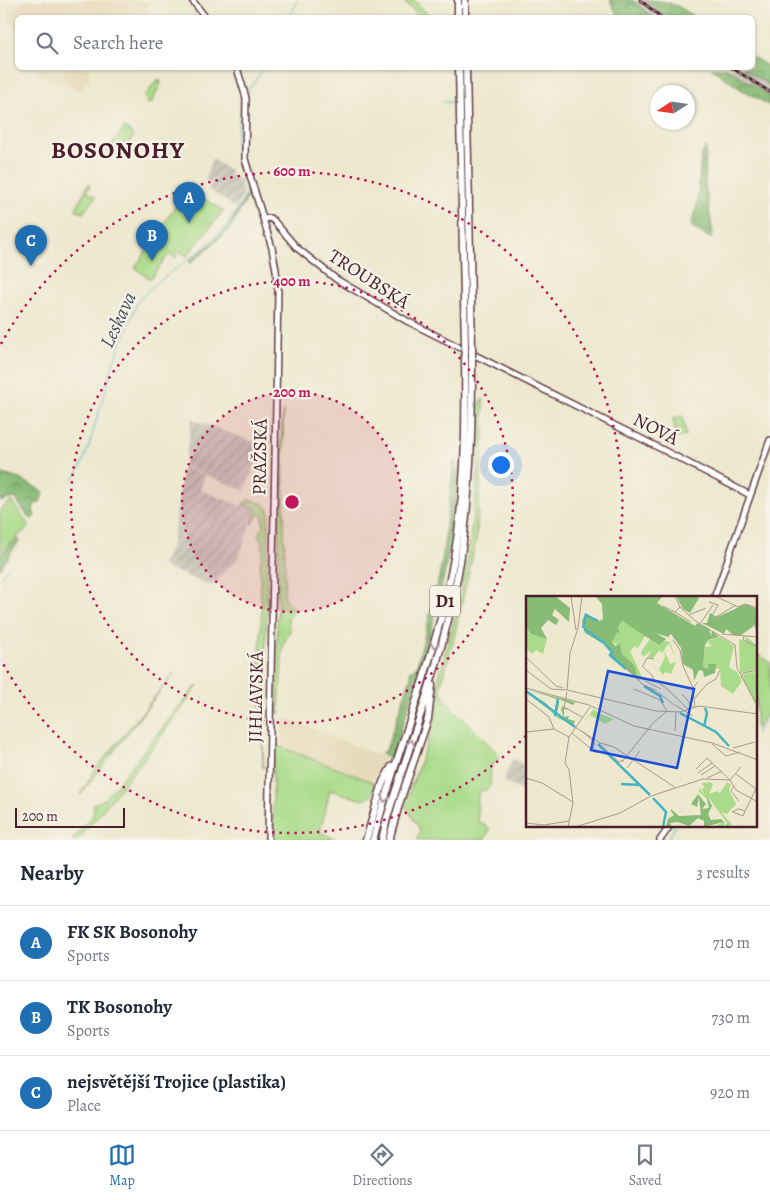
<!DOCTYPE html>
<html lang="en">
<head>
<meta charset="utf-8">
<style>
	:root { --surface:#fff; --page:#f6f6f7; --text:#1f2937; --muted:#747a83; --line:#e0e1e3; --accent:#1f6fb2 }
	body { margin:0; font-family:Alegreya,serif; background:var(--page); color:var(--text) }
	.compass { position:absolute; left:650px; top:85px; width:45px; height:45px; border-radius:50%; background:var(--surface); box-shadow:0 1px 4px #0004; rotate:258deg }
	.scale { position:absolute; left:15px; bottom:12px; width:110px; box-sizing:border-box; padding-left:5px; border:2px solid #4a1f2b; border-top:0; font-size:14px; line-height:18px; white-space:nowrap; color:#4a1f2b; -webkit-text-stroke:4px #f7f3e8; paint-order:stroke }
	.you { position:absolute; left:500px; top:464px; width:18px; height:18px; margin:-12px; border:4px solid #fff; border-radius:50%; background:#1a73e8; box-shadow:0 0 0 8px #1a73e833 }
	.badge { display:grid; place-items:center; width:32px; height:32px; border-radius:50%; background:var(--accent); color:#fff; font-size:16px; font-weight:700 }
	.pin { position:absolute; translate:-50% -41px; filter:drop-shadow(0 1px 2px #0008) }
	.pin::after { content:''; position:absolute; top:26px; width:18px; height:15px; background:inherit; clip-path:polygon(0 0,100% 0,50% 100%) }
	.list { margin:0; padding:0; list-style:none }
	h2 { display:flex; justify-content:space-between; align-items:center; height:65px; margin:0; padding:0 20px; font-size:21px }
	h2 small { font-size:16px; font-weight:400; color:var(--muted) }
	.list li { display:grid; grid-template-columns:32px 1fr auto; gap:15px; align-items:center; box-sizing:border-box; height:75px; padding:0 20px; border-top:1px solid var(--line) }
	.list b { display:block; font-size:19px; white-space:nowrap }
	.list p { margin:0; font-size:16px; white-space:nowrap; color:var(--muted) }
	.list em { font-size:16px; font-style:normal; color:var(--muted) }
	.icon { flex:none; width:28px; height:28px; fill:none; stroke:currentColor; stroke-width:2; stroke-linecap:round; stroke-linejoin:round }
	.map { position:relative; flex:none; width:770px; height:840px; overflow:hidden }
	.search { position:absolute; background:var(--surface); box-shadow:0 1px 4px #0004; left:15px; right:15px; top:15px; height:55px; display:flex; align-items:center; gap:12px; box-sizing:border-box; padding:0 18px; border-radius:8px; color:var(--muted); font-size:19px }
	.sheet { height:290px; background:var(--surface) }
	nav { display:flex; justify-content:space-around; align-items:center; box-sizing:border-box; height:70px; border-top:1px solid var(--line); background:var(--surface); font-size:14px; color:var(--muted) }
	nav a { display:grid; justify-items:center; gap:2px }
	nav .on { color:var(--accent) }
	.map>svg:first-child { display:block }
</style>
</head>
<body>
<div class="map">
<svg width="770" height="840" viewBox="0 0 770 840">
	<defs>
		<pattern id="industrial-furrows" width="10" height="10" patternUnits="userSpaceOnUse" patternTransform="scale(1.25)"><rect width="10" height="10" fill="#c8c4b8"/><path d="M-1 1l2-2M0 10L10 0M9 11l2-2" fill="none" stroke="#ada89e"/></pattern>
		<pattern id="forest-crowns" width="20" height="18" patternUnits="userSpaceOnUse" patternTransform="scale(1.25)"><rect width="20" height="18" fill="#87bb76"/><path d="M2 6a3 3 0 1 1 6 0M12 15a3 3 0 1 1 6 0" fill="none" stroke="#709761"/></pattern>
		<pattern id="park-tufts" width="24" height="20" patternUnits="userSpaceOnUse" patternTransform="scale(1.25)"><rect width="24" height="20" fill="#aadb8a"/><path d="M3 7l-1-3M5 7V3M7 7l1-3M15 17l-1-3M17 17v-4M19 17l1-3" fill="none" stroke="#94bc77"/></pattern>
	</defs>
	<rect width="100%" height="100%" fill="#f7f3e8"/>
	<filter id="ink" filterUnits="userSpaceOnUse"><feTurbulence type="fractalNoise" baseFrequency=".02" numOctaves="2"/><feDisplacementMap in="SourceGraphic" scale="10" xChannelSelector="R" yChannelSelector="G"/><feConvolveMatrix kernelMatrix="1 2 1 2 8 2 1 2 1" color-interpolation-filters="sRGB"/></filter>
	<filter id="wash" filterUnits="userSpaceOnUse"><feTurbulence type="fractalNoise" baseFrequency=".0096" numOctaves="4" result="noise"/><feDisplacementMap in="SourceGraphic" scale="20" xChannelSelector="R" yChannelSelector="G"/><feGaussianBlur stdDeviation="1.12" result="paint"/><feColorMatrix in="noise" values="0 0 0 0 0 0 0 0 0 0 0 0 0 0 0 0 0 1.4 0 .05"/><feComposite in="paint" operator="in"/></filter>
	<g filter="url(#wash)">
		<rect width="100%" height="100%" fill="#ede8ce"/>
		<path fill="#e7daba" d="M28,0H153V2H148L149,14L145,17L18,18L17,27L12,24L8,10Z
			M36,68H89V79L80,91L37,74Z
			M283,717L385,758L372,782L288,750V748L280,743Z"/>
		<path fill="url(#industrial-furrows)" d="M212,159L230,171L231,176L235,175L236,179H240L243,195L236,208L208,189L211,183L205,179Z
			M192,419L262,445L245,491L184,466Z
			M183,467L205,475L200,490L241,506L243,504L256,508L239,557L211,586L162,566L172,544Z
			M513,759L527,767V794L503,781Z"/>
		<path fill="#c8c4b8" d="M632,0H645L667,17H653Z
			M727,68H742L770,86V96Z"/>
		<path fill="#aadb8a" stroke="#7a7d5a" d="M402,0H414L430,17H421Z
			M188,187L223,211L187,256L180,251L175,258L169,254L150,279L135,268Z
			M483,399L484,436L476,541L452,646L440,688L443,697L450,705L500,756L491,767L490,786L485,791L481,789L477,798L478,821L490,829L484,840H417L420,830L405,805L437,714V685L458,604L470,542L479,466L476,465L478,405Z
			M283,411L285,582C284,593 282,601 293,608L288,621L290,631L283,644L279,710L281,713H276L280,457Z
			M681,416L683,417L686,435L678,438L677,437L673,419Z
			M247,500C255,500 265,503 269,510L263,768L262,720L259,679L262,604C260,596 260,575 260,567C261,557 267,545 258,536L263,526V516L260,513L252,524L256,509L243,504Z
			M11,501L30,526L0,551V510Z
			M759,655L770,662V708L756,729V659Z
			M174,673L81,794L80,795L95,770Z
			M198,686C160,739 120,790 78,840H72L92,817L94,810L93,804L103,800L115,787L194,688Z
			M273,744L375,783L372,796L363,800L330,790L320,832L337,840H279L273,838Z"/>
		<path fill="url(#forest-crowns)" stroke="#686d50" d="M610,0H632L653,17H618Z
			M645,0C664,0 679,4 694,17H667Z
			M753,57L770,68V86L742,68H752Z
			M711,68H727L770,96V106L736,86Z
			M706,146L705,183L713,234L712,239L693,228L691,224L697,207L701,156Z
			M246,191H248V197L230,229L190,264L189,261L207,247L228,227L247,196Z
			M454,460C455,464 458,468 458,471C460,481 455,506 454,516C443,602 418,678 391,760L381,753L386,750L411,677L410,671L416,667L418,661L436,591L442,562Z
			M0,471L3,474L20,479L44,492L40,502L35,504L33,509L35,516L32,519L27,515L15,498L0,501Z
			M18,538L20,540L0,569V554Z"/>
		<path fill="url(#park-tufts)" stroke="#7a7d5a" d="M157,80H160L161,83L152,102L148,104L144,97Z
			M125,127L134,136L121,158L107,151Z
			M88,184L90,185L87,192L96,197L83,213L77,211L76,209Z"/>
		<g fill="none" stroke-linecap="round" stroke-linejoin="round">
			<path stroke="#46b3c2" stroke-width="1" d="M290,18L297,0
				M246,94L264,68
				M444,102H452
				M73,480L81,467L89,446L114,361L137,303L151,287L201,250L226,227L244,199L246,195L235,145L242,101L244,97
				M0,502L5,501
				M0,578L10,565
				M756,733L770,712
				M668,840L675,826"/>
		</g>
	</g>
	<g filter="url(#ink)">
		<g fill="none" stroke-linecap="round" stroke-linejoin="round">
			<defs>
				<path id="secondary" d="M192,0L206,18
					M237,68L246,98L245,159L272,248L276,270L278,291L268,840
					M264,219L270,218L274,221L297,248L336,279L407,321L642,439L750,495
					M714,598L770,440
					M660,840L670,826"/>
				<path id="highway" d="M458,0V18
					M465,0V18
					M459,68L465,345
					M466,68L472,348
					M366,840L383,782L392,766
					M373,840C397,750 433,665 451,574C466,501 466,428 465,354
					M382,840L387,818C412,737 443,657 458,573C471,501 472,430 472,357
					M389,840L400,801L428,719L432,685"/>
			</defs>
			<use href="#secondary" stroke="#623d43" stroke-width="8"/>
			<use href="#highway" stroke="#623d43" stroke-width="9"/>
			<use href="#secondary" stroke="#fff" stroke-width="5"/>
			<use href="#highway" stroke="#fff" stroke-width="6"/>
			<defs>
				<path id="rail" d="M640,0L662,18
					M732,68L770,92"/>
			</defs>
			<use href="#rail" stroke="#4a1f2b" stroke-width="3"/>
			<use href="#rail" stroke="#f7f3e8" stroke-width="1" stroke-dasharray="4" stroke-linecap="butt"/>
			<defs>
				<path id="highway-bridge" d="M465,345V354
					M472,348V357"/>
			</defs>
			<use href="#highway-bridge" stroke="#623d43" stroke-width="9" stroke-linecap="butt"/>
			<use href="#highway-bridge" stroke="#fff" stroke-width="6"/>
		</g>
		<defs><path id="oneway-chevron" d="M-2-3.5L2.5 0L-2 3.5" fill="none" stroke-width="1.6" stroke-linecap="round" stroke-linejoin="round" transform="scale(1.25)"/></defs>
		<g stroke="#ae9aa0">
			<use href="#oneway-chevron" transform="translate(434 645) rotate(105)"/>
			<use href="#oneway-chevron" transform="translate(411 743) rotate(-73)"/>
			<use href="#oneway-chevron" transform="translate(385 799) rotate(107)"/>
		</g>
	</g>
	<circle cx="292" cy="502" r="110" fill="#c2185b" fill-opacity=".12"/>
	<g fill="none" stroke="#c2185b" stroke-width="2.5" stroke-dasharray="2.5 5">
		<circle cx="292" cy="502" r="110"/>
		<circle cx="292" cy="502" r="221"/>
		<path d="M526 736A331 331 0 0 1 1 660M1 344A331 331 0 0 1 609 596"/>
	</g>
	<g text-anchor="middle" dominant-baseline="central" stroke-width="4.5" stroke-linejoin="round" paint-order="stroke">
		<rect fill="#f7f3e8" stroke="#7e5f64" stroke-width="1" x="430" y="585.5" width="30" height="31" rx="4"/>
		<g font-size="18" font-weight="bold" fill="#4a1f2b">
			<text x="445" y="601">D1</text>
		</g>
		<g font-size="19" fill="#4a1f2b" stroke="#f7f3e8">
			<text transform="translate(369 279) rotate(33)">TROUBSKÁ</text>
			<text transform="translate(656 429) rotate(27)">NOVÁ</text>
			<text transform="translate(260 457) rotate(-89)">PRAŽSKÁ</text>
			<text transform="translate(256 697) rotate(-89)">JIHLAVSKÁ</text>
		</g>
		<g font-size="20" font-style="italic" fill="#495360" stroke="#f7f3e8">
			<text transform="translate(118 320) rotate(-65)">Leskava</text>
		</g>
		<g font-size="24" font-weight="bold" letter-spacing="1" fill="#4a1f2b" stroke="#f7f3e8">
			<text x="118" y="150">BOSONOHY</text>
		</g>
	</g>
	<g transform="translate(526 596)">
		<rect width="231" height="231" fill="#ede8ce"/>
		<path d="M96,25L123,41L119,40L112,52L109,50L104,55L116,81L113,85L107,69L96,58L92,49L86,46L87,40L91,36L94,38L92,31ZM0,31L5,38L21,43L17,58L10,54L6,58L0,52ZM194,41L208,50L203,71L211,76L216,85L207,98L195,90L194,73L189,72V68L183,73L177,71L179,51L186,50L181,45ZM220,41L231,49V73L214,78L213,43L219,46ZM124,43L132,49L136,44L144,46L149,62L143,47L138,54L144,68L150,66L145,78L139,76L137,79L133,74L139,61L138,54L136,57L134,54L127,62H121L126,54L117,61L115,56ZM228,76L231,79L229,108L217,84L218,78ZM68,113L74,118L88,123L79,128L64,119L58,125ZM184,186L187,188L183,198L191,195L194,197L201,186L205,189L203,194L210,208L201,218L195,216L206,229L199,231H188L197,226L199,230L201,227L183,202L181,203L173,196V192L180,200L175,192L179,193L176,187Z" fill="#aadb8a"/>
		<path d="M0,0H29L44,12L43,26L29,13L26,19L33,24L30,29L22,24L15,32L21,43L5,38L0,31ZM63,0L136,1L131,7L169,30L171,27L183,33L185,40L186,35L193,41L182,44L179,49L177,71L182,73V68H190L189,77L178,81L177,75L173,74L168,85L167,74L157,68L155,52L145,38L142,41L130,37L140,43L133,49L96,25L92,31L94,38L91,36L86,46L89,50L94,48L96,58L108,69L112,83L83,60L87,56L81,50L59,37L56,26L59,17L73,25L77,23L76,8L70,1ZM150,0H167L173,2L164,17L157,13ZM220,8L231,13V31L229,33V29L215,39H207L200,33L198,38L176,27H181L184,17L191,21ZM0,93L56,108L49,106L47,109L33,103V108L30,120L38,123L35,113L37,110L44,114L38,113V121L43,120L42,123L49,125L47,129L30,121L20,109L0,94L21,108L28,118L31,103ZM172,198L180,208L176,213L183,212L181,203L182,202L186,210L182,218L185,224L195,223L198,226V229L197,226L178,231V225L172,222L163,230L152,226L144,227L146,231H140L142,223L148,219L145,215V213L153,220L175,219L173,201L171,211L165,208Z" fill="#87bb76"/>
		<path fill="none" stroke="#46b3c2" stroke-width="2.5" d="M57,32L60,19L72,25M58,33L77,46L86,56L84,59L100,73M118,90L134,100L137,107M0,95L49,131M154,117L190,136L203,150M29,120L32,103M178,131L181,117L179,112M72,148L124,199M95,188L114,189M127,202L140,216L137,231"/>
		<path fill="none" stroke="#ac988d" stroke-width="1" d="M45,0L50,34M149,0L154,11L168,24L209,49L211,72L232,110M189,0L212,11L219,8L232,12M183,6L192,9L187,18M137,10L149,16L154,11M149,16L165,26M163,19L180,12M190,21L210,9M174,28L187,9M196,38L232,41M218,40L217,44L232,51M147,44L154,54L157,70L167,92M0,61L30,90L37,92M116,70L128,81M117,70L121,62L128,63M100,71L116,88L131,95M0,74L25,93L41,94L130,115L154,116L173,110L232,118M125,81L140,92M215,82L218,77L232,74M119,85L135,93M0,92L63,109L108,130L186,147L232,164M140,92L162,113M108,93L134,104L141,115M41,94L44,57L52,32L56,0M41,96L38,111L56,121M132,96L148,109M156,98L167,111M169,102L181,88L190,83L194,74M0,103L23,121L28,133M149,109L167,120M169,111L167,92L172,86M49,131L74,147L88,151L150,192M28,133L43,141M56,135L69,147L67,154M149,135L150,116M0,136L28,133M46,137L70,157M186,148L200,160L214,156M75,150L93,166L97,164M207,152L229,146M181,162L203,183M96,166L126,128L140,116M101,172L114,155M170,173L181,162M172,177L186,167M210,178L230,193M175,179L189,170M0,182L16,187L47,206M181,182L196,175M204,184L215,171M208,190L205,195L213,205M219,215L231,191M206,216L212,213H213L219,215L217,220L207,216M0,227L18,229L43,225M42,231L47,207L43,174L39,167L43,141L64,111M49,231L94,217L125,200L177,183L204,184L210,194L232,206"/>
		<path fill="#1d4ed8" fill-opacity="0.15" stroke="#1d4ed8" stroke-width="2.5" d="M82,75L168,93L151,172L65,154Z"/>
		<rect width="231" height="231" fill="none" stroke="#4a1f2b" stroke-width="2.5"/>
	</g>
	<circle cx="292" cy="502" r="8" fill="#c2185b" stroke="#f7f3e8" stroke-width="2.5"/>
	<g font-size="15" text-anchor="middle" font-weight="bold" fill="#c2185b" stroke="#f7f3e8" stroke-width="4.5" stroke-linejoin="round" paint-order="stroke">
		<text x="292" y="176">600 m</text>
		<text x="292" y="286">400 m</text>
		<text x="292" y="397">200 m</text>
	</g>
</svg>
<svg class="compass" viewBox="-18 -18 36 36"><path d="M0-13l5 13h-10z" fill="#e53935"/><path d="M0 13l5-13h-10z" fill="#747a83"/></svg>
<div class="scale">200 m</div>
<div class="you"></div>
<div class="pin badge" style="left:189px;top:223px">A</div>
<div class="pin badge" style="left:152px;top:261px">B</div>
<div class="pin badge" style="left:31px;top:266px">C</div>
<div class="search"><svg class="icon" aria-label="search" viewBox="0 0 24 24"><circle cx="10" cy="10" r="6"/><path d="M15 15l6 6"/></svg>Search here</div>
</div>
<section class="sheet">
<h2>Nearby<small>3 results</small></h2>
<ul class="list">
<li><span class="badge">A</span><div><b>FK SK Bosonohy</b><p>Sports</p></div><em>710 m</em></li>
<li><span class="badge">B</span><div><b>TK Bosonohy</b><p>Sports</p></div><em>730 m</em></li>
<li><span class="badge">C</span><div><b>nejsvětější Trojice (plastika)</b><p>Place</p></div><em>920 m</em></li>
</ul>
</section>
<nav>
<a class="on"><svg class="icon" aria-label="map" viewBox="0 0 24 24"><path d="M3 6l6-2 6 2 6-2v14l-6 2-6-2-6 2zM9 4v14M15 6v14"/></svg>Map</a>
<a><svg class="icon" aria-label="directions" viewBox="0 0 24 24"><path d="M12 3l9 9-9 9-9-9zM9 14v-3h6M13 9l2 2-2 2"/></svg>Directions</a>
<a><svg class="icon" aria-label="saved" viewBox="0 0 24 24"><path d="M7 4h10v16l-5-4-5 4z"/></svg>Saved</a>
</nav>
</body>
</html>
